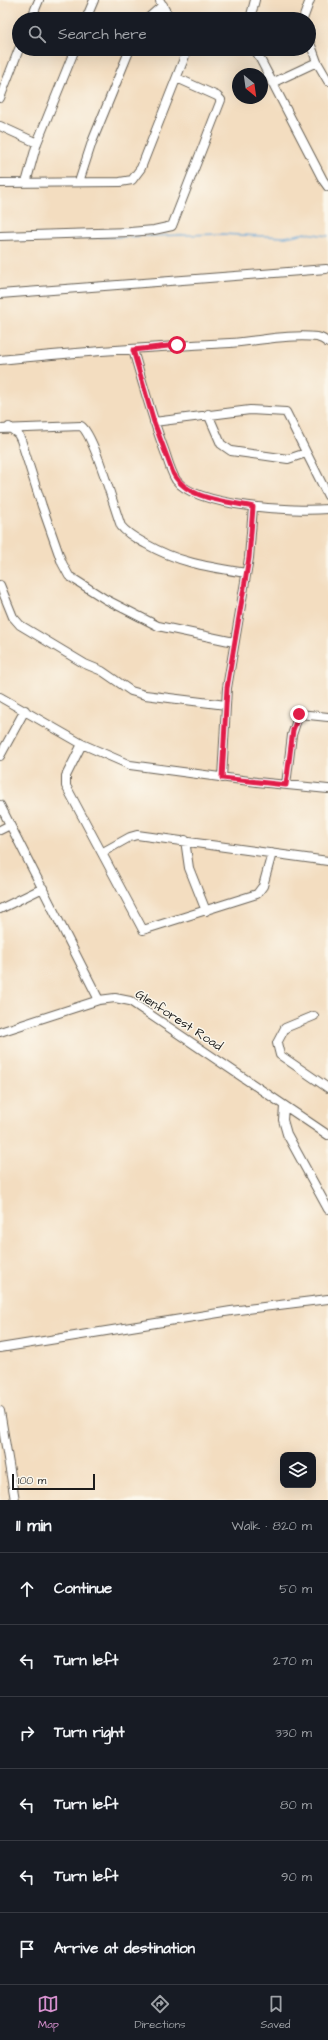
<!DOCTYPE html>
<html lang="en">
<head>
<meta charset="utf-8">
<style>
	:root { --surface:#171b24; --page:#242831; --text:#f1f3f6; --muted:#9ea1a6; --line:#363941; --accent:#d690ce }
	body { margin:0; font-family:"Architects Daughter",sans-serif; background:var(--page); color:var(--text) }
	.controls { position:absolute; right:12px; bottom:12px; display:grid; overflow:hidden; border-radius:8px; box-shadow:0 4px 16px #0002 }
	.controls button { width:36px; height:36px; display:grid; place-items:center; padding:0; border:0; border-bottom:1px solid var(--line); background:var(--surface); color:var(--text); font:20px sans-serif }
	.compass { position:absolute; left:232px; top:68px; width:36px; height:36px; border-radius:50%; background:var(--surface); box-shadow:0 4px 16px #0002; rotate:151deg }
	.scale { position:absolute; left:12px; bottom:10px; width:83px; box-sizing:border-box; padding-left:4px; border:2px solid #1c1c1c; border-top:0; font-size:11px; line-height:14px; white-space:nowrap; color:#1c1c1c; -webkit-text-stroke:3px #fbf7ec; paint-order:stroke }
	.stop { position:absolute; width:12px; height:12px; margin:-9px; border:3px solid #e11d48; border-radius:50%; background:#fff }
	.stop.end { background:#e11d48; border-color:#fff; box-shadow:0 1px 4px #0008 }
	.list { margin:0; padding:0; list-style:none }
	h2 { display:flex; justify-content:space-between; align-items:center; height:52px; margin:0; padding:0 16px; font-size:17px }
	h2 small { font-size:13px; font-weight:400; color:var(--muted) }
	.list li { display:grid; grid-template-columns:26px 1fr auto; gap:12px; align-items:center; box-sizing:border-box; height:72px; padding:0 16px; border-top:1px solid var(--line) }
	.list b { display:block; font-size:15px; white-space:nowrap }
	.list em { font-size:13px; font-style:normal; color:var(--muted) }
	.icon { flex:none; width:22px; height:22px; fill:none; stroke:currentColor; stroke-width:2; stroke-linecap:round; stroke-linejoin:round }
	.map { position:relative; flex:none; width:328px; height:1500px; overflow:hidden }
	.search { position:absolute; background:var(--surface); box-shadow:0 4px 16px #0002; left:12px; right:12px; top:12px; height:44px; display:flex; align-items:center; gap:10px; box-sizing:border-box; padding:0 14px; border-radius:22px; color:var(--muted); font-size:15px }
	.sheet { height:484px; background:var(--surface) }
	nav { display:flex; justify-content:space-around; align-items:center; box-sizing:border-box; height:56px; border-top:1px solid var(--line); background:var(--surface); font-size:11px; color:var(--muted) }
	nav a { display:grid; justify-items:center; gap:2px }
	nav .on { color:var(--accent) }
	.map>svg:first-child { display:block }
</style>
</head>
<body>
<div class="map">
<svg width="328" height="1500" viewBox="0 0 328 1500">
	<rect width="100%" height="100%" fill="#fbf7ec"/>
	<filter id="ink" filterUnits="userSpaceOnUse"><feTurbulence type="fractalNoise" baseFrequency=".025" numOctaves="2"/><feDisplacementMap in="SourceGraphic" scale="8" xChannelSelector="R" yChannelSelector="G"/><feConvolveMatrix kernelMatrix="1 2 1 2 8 2 1 2 1" color-interpolation-filters="sRGB"/></filter>
	<filter id="wash" filterUnits="userSpaceOnUse"><feTurbulence type="fractalNoise" baseFrequency=".012" numOctaves="4" result="noise"/><feDisplacementMap in="SourceGraphic" scale="16" xChannelSelector="R" yChannelSelector="G"/><feGaussianBlur stdDeviation="0.9" result="paint"/><feColorMatrix in="noise" values="0 0 0 0 0 0 0 0 0 0 0 0 0 0 0 0 0 1.4 0 .05"/><feComposite in="paint" operator="in"/></filter>
	<g filter="url(#wash)">
		<rect width="100%" height="100%" fill="#f3ddc0"/>
		<g fill="none" stroke-linecap="round" stroke-linejoin="round">
			<path stroke="#5fa1d3" stroke-width="1.5" d="M78,238L220,234L285,237L306,233L328,236"/>
		</g>
	</g>
	<g filter="url(#ink)">
		<g fill="none" stroke-linecap="round" stroke-linejoin="round">
			<defs>
				<path id="minor" d="M160,1L170,19
					M31,19L39,0
					M86,19L94,0
					M147,19L163,5
					M250,19L255,0
					M303,19L310,0
					M309,40L317,62L328,81
					M255,49L323,180L328,187
					M272,83L317,62
					M0,98L19,49
					M0,126L37,143
					M79,182L92,142L130,49
					M0,183L120,182L132,180L141,168L185,56L184,49
					M26,183L37,143L75,49
					M0,236L130,232L154,230L172,226L221,100L217,96L177,78
					M0,294L326,269
					M133,350C143,384 152,418 165,452C168,461 171,472 176,480C196,507 296,512 328,509
					M0,360C76,352 153,347 230,343C259,341 288,334 317,337C322,338 325,340 328,343
					M208,414L221,444L231,451L288,459L306,453
					M154,422L250,410L286,412L328,496
					M9,427L18,434L21,440L42,506L62,563L69,576L105,599L158,626L234,642
					M0,429L81,426C94,434 114,508 121,526C127,534 137,539 146,544C179,563 209,567 246,573
					M0,585L13,617L20,625L85,664L102,671L131,691L145,695L226,705
					M0,697L82,744L130,765L257,782L328,789
					M82,744L66,776V786L143,930L257,894L263,886L272,853
					M0,756L25,710
					M222,778L227,688L249,558L253,507
					M286,785L292,735L299,714L328,717
					M0,805L99,1000
					M0,830L10,825
					M185,840L189,868L206,911
					M103,852L130,837L137,835L328,861
					M0,909L43,888
					M314,1016L285,1028L277,1043L280,1055L328,1088
					M0,1032L99,1000L115,998L130,1001L328,1135
					M284,1107L283,1120L287,1134L328,1209
					M0,1348L231,1311L328,1299
					M0,1411L15,1500"/>
			</defs>
			<use href="#minor" stroke="#676055" stroke-width="10"/>
			<use href="#minor" stroke="#fff" stroke-width="8"/>
		</g>
	</g>
	<g fill="none" stroke-linecap="round" stroke-linejoin="round" filter="url(#ink)">
		<path stroke="#e11d48" stroke-width="5" d="M177,345L133,350L154,422L173,473C187,500 227,501 253,507L249,558L227,688L222,778L286,785L293,730L299,714"/>
	</g>
	<g text-anchor="middle" dominant-baseline="central" stroke-width="3" stroke-linejoin="round" paint-order="stroke">
		<g font-size="13" fill="#1c1c1c" stroke="#fbf7ec">
			<text transform="translate(179 1020) rotate(33)">Glenforest Road</text>
		</g>
	</g>
</svg>
<div class="controls">
<button><svg class="icon" aria-label="layers" viewBox="0 0 24 24"><path d="M12 4l9 5-9 5-9-5zM3 14l9 5 9-5"/></svg></button>
</div>
<svg class="compass" viewBox="-18 -18 36 36"><path d="M0-13l5 13h-10z" fill="#e53935"/><path d="M0 13l5-13h-10z" fill="#9ea1a6"/></svg>
<div class="scale">100 m</div>
<div class="stop" style="left:177px;top:345px"></div>
<div class="stop end" style="left:299px;top:714px"></div>
<div class="search"><svg class="icon" aria-label="search" viewBox="0 0 24 24"><circle cx="10" cy="10" r="6"/><path d="M15 15l6 6"/></svg>Search here</div>
</div>
<section class="sheet">
<h2>11 min<small>Walk · 820 m</small></h2>
<ul class="list">
<li><svg class="icon" aria-label="ahead" viewBox="0 0 24 24"><path d="M12 20V5M6 11l6-6 6 6"/></svg><div><b>Continue</b></div><em>50 m</em></li>
<li><svg class="icon" aria-label="left" viewBox="0 0 24 24"><path d="M17 20v-9H6M10 6l-5 5 5 5"/></svg><div><b>Turn left</b></div><em>270 m</em></li>
<li><svg class="icon" aria-label="right" viewBox="0 0 24 24"><path d="M7 20v-9h11M14 6l5 5-5 5"/></svg><div><b>Turn right</b></div><em>330 m</em></li>
<li><svg class="icon" aria-label="left" viewBox="0 0 24 24"><path d="M17 20v-9H6M10 6l-5 5 5 5"/></svg><div><b>Turn left</b></div><em>80 m</em></li>
<li><svg class="icon" aria-label="left" viewBox="0 0 24 24"><path d="M17 20v-9H6M10 6l-5 5 5 5"/></svg><div><b>Turn left</b></div><em>90 m</em></li>
<li><svg class="icon" aria-label="arrive" viewBox="0 0 24 24"><path d="M6 21V4h12l-3 4 3 4H6"/></svg><div><b>Arrive at destination</b></div></li>
</ul>
</section>
<nav>
<a class="on"><svg class="icon" aria-label="map" viewBox="0 0 24 24"><path d="M3 6l6-2 6 2 6-2v14l-6 2-6-2-6 2zM9 4v14M15 6v14"/></svg>Map</a>
<a><svg class="icon" aria-label="directions" viewBox="0 0 24 24"><path d="M12 3l9 9-9 9-9-9zM9 14v-3h6M13 9l2 2-2 2"/></svg>Directions</a>
<a><svg class="icon" aria-label="saved" viewBox="0 0 24 24"><path d="M7 4h10v16l-5-4-5 4z"/></svg>Saved</a>
</nav>
</body>
</html>
